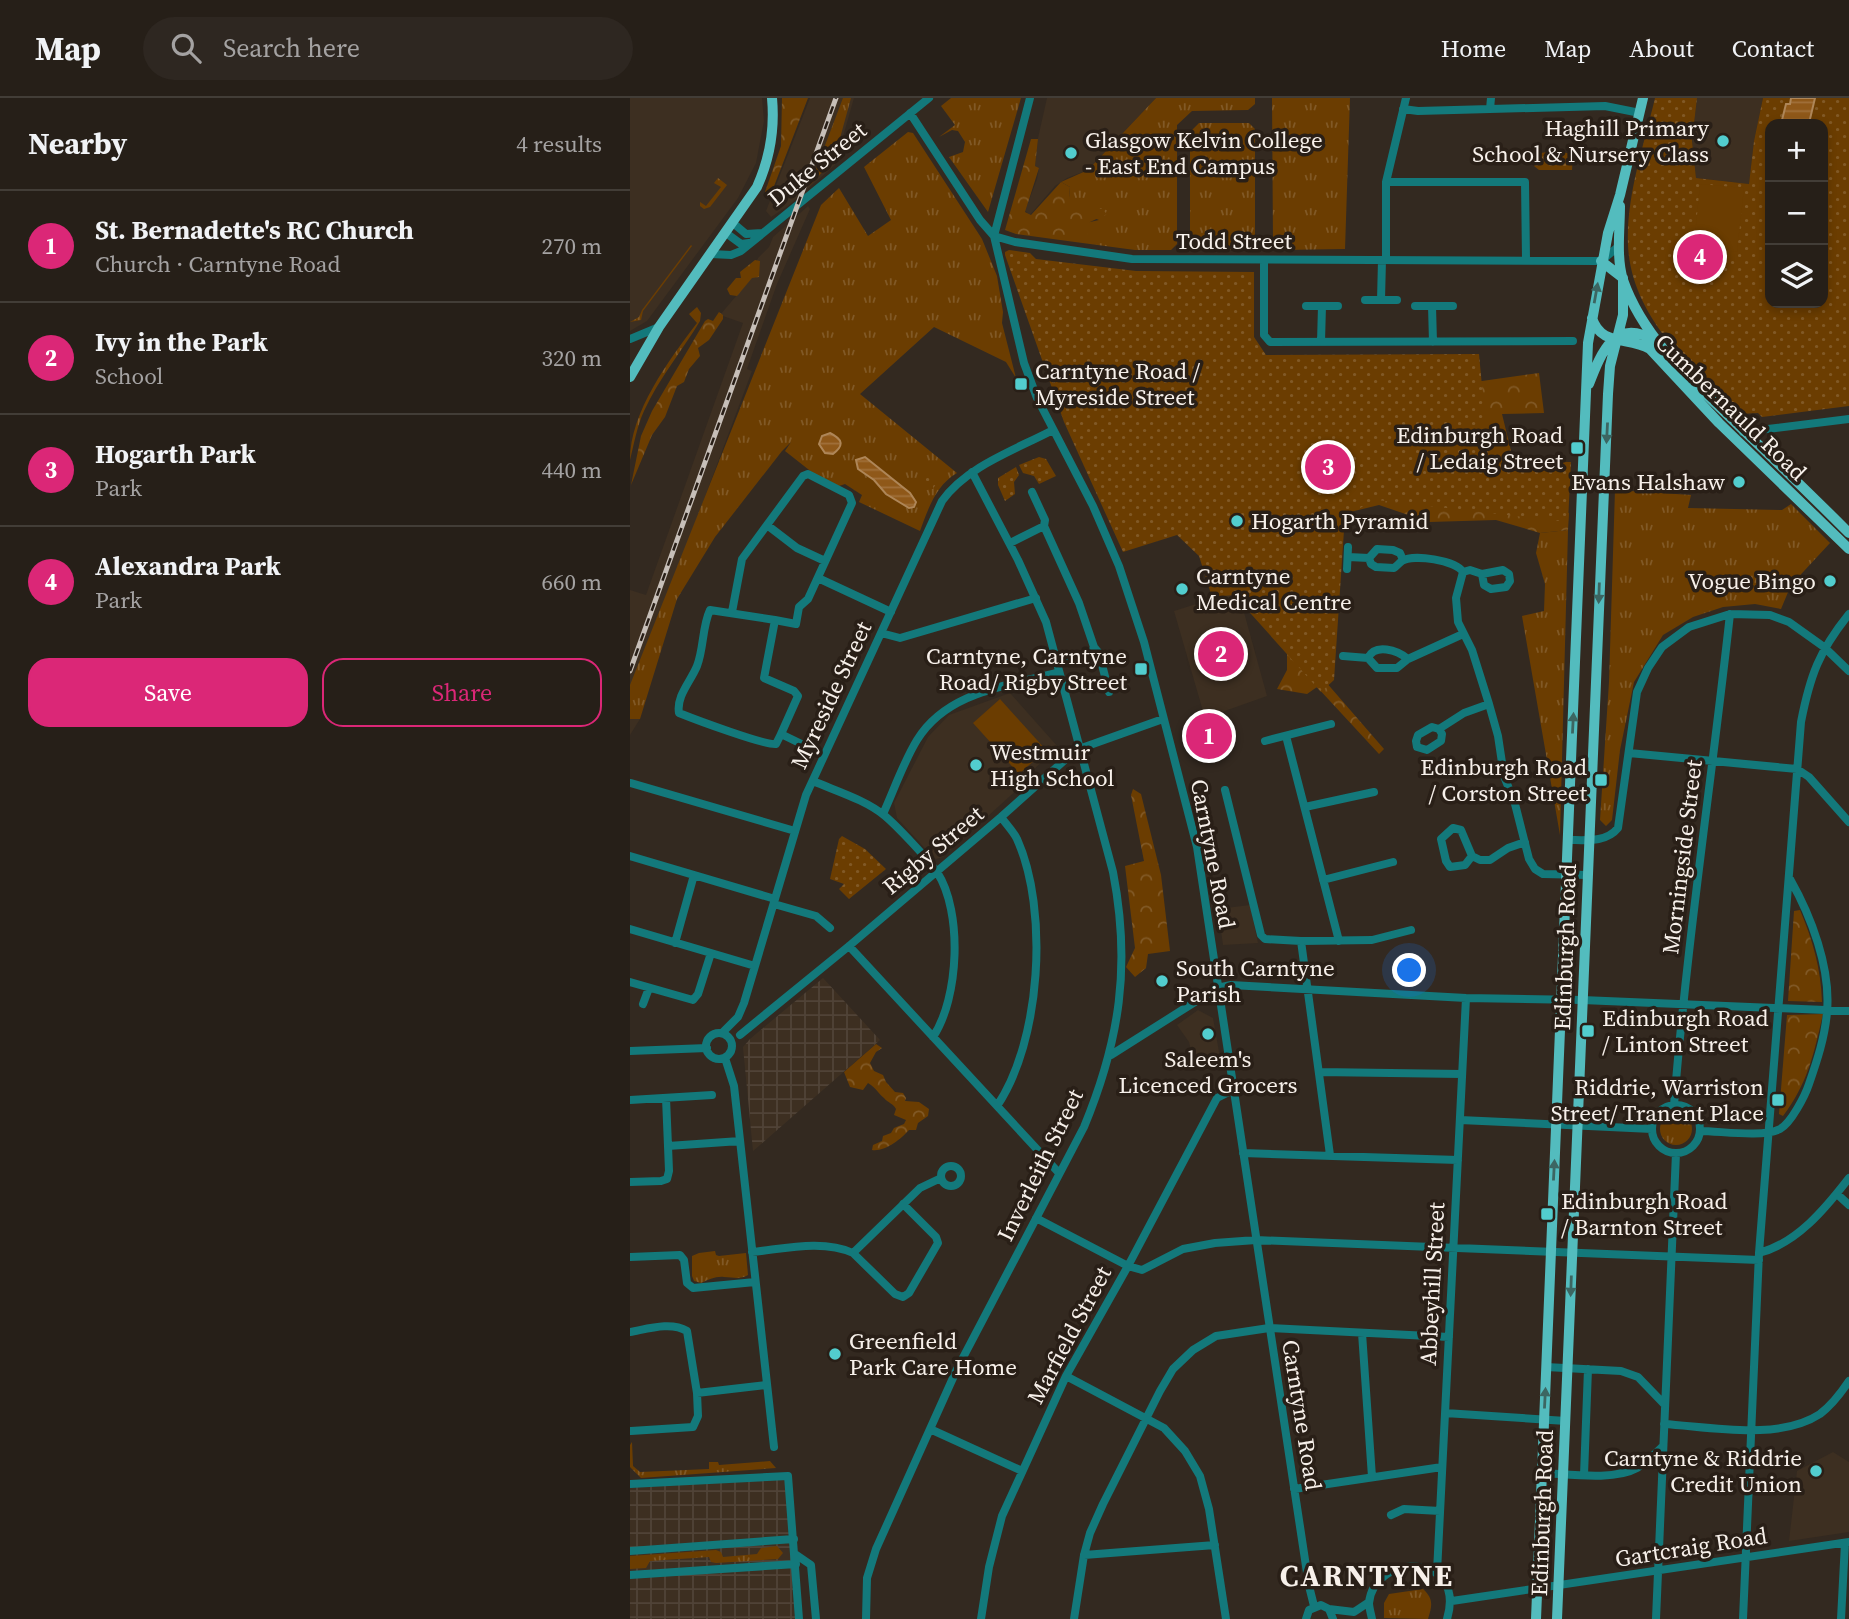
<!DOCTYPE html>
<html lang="en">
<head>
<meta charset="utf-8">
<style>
	:root { --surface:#261f18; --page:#2e2721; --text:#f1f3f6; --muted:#a4a2a2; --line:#423d37; --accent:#db2777 }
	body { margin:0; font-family:"Source Serif 4",serif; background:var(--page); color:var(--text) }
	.controls { position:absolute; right:21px; top:21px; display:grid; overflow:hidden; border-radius:14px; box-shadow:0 4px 10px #0003 }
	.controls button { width:63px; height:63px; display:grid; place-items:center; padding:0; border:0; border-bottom:2px solid var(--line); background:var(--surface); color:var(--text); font:35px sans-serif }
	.you { position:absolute; left:780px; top:873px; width:24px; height:24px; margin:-18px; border:5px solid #fff; border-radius:50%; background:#1a73e8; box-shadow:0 0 0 10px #1a73e833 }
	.badge { display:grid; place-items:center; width:46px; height:46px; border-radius:50%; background:var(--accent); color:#fff; font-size:23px; font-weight:700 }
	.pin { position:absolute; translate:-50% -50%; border:4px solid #fff; box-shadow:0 2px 7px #0006 }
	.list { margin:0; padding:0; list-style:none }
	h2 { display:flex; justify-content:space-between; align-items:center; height:91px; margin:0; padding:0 28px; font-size:30px }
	h2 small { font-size:23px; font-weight:400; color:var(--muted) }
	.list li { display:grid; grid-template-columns:46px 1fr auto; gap:21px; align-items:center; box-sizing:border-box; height:112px; padding:0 28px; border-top:2px solid var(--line) }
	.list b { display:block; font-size:26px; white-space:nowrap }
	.list p { margin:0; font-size:23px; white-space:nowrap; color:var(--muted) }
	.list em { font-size:23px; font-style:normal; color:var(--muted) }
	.actions { display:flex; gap:14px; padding:21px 28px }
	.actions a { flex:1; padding:16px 0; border:2px solid var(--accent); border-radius:21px; text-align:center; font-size:24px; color:var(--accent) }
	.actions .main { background:var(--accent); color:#fff }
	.icon { flex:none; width:38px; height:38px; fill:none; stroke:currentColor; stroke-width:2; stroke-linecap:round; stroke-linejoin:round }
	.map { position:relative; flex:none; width:1219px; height:1521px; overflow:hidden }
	header { display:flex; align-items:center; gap:42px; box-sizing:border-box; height:98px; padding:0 35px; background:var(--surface); border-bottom:2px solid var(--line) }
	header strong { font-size:33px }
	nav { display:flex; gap:38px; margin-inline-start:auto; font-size:24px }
	.search { width:490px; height:63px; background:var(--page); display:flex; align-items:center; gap:18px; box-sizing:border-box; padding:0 24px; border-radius:38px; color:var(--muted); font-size:26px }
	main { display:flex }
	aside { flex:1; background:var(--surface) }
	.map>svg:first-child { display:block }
</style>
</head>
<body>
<header>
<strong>Map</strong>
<div class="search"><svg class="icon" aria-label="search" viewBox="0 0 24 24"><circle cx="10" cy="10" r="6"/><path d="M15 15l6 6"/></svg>Search here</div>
<nav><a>Home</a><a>Map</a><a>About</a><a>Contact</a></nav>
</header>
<main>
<aside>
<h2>Nearby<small>4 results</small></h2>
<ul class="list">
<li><span class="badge">1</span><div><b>St. Bernadette's RC Church</b><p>Church · Carntyne Road</p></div><em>270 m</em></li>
<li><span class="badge">2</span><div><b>Ivy in the Park</b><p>School</p></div><em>320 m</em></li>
<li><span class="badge">3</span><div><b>Hogarth Park</b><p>Park</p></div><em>440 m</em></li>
<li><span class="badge">4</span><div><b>Alexandra Park</b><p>Park</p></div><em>660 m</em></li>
</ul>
<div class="actions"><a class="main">Save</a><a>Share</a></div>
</aside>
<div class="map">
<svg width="1219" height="1521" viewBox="0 0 1219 1521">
	<defs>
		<pattern id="industrial-grid" width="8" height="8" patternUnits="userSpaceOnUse" patternTransform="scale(1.75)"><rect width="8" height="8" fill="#3d2f21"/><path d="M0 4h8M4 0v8" fill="none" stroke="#504337"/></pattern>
		<pattern id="grass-tufts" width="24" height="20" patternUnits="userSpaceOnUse" patternTransform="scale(1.75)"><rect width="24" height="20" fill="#6b3d01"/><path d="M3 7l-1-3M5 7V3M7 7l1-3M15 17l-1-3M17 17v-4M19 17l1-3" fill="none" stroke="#815926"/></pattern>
		<pattern id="forest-crowns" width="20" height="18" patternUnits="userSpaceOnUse" patternTransform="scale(1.75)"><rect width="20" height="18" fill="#6b3d01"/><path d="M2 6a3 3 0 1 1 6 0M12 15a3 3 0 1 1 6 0" fill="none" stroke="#815926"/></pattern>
		<pattern id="park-dots" width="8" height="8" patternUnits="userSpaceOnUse" patternTransform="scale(1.75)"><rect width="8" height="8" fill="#6b3d01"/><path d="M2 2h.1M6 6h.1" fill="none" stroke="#815926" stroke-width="1.8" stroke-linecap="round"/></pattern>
		<pattern id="water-rules" width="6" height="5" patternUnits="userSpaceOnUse" patternTransform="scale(1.75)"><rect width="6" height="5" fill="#8f5819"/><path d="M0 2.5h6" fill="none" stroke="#a0703b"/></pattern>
	</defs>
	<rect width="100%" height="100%" fill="#332920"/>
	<path fill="#3d2f21" d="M0,0H132L134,23L126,65L108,100L17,223L0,233Z
		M180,0H224L205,67L158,108L141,119L136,113Z
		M417,0H526L458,72L437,80L425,88L400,117L395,113L407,81L409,70L405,68L408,40Z
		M1067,0H1133L1124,43L1119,86L1066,80L1062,43Z
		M178,108L180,111L147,186L117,271L122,273L15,559L10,621L0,637V492L16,497L113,225L90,217L118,184L128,160L139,149L143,139Z
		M598,496L606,500L612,507L637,598L575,620L544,513Z
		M380,595L428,649L390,684L392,687L313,759L306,761L302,758L267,720L264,705L298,639L319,617Z
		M620,807L628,845L593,847L588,811Z
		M568,912L583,920L591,965L575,967L564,965L559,944L547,927Z
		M1203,1354L1219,1364V1434L1159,1443L1167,1373Z"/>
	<path fill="url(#industrial-grid)" d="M193,880L250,942L123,1053L113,949L120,941Z
		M154,1377L169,1521H0V1387Z"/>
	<path fill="url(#grass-tufts)" d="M213,0H221L204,62L180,87Z
		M321,0H391L358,114L319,59L333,54L335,44L328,33L322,32L309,39L325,27L311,8Z
		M526,0H625V6L618,12L562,13L547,27V146L541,152H505L445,144V137L460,124L469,122L456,117L439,100L440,89L431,84L458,72Z
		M642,0H720L715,151L651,152L643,145Z
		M569,25H619L625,31V144L619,152H566L560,146V34Z
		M278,34L283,35L352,141L367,178L373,214L372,225L386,280L376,264L304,229L230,296L327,375C306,387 298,411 290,433L229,404L232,397L215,386L209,388L188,379L155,353L161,344L152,353L85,439L47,501L10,621H0V587L191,107L209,90L238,138L261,122L234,69Z
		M88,80L97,87L80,109L74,111L70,108V104L76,108L91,89L84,85Z
		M61,147L62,148L13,213L11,222L0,224L9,219L12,212Z
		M67,209L71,215L70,223C52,253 29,280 14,313C7,328 4,346 0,362C0,314 39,262 67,225L59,216Z
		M985,392L1061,397L1058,410L1152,412L1161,406L1200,445L1161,487L1151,511L1125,506L1093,509L1063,519L1033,537L1004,584L990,652L982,722L976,728L970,722L979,584Z
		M938,432L930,737L892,518L914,513L915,486L906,455L910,435Z
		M1030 1031a16 16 0 1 1 32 0a16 16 0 1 1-32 0Z
		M85,1153L86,1157L89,1158L116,1155L118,1177C109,1182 104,1179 94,1179C86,1178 78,1182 71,1185L64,1183L62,1178V1158L69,1155Z
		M2,1344L3,1368L10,1374L79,1371V1364H88L89,1367L140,1363L146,1370L11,1380L0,1369V1347Z
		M147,1448L153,1455L148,1461L86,1465L81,1464L79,1459L20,1463L16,1470L0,1471V1458L86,1452L91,1454L93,1459L127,1456L131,1450Z
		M793,1491C804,1501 802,1508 798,1521L754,1520V1505L759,1496Z"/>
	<path fill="url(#forest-crowns)" d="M152,0H178L141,96L135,94L151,48Z
		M401,41H408L405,68L409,70L395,114L401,117L431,84L440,89L439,100L451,103L456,116L463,110L472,111L477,116L460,124L457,137H446L445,144L386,136L375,132Z
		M125,162L130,163L129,179L122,180L107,198L100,197L97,191L106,180H111L110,174Z
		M89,214L93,217V221L79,242L68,250L70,258L59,271L54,284L47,288L35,319L22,337L1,387L11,338L22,313L75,223L78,221L83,223Z
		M909,275L914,315L872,316L884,365L850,363L776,279L852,283Z
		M587,340L939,415L938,432L910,435L866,422L799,424L749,407L712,416L695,583L754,651L749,656L687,589L677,596L647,591L657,572V552Z
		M503,691L511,696L531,777L540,853L518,856L516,870L505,879L496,869L505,850L495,768L514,763L501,697Z
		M1170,812C1183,843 1191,871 1192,904L1158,903L1164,813Z
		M1193,916C1184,955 1178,985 1153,1018L1149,1016L1157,917Z
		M246,946L252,950L246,954L240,965L244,973L253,977L256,984L265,994L273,995L276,1000L275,1003L289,1004L299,1011L298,1018L288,1025L286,1032H279C271,1041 255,1054 242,1052L243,1047L252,1043L253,1038L261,1035L264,1030L274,1026L276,1022L264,1017L266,1011C263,1005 258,1005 254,1000C247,994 247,991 238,985L233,992L220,989L214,974Z"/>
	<path fill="url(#park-dots)" fill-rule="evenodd" d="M1025,0H1067L1062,43L1066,80L1119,86L1124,43L1133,0H1219V308L1132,319L1128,315L1110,316C1061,271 1001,218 998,147C996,98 1014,47 1025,0ZM1140,26H1193V205H1140Z
		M925,53L943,56L942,72H909L904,68L903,56Z
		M379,152L400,155L406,161L506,173L624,174V239L636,257L849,256L859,363L941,364L938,424L747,402L715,417L704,582L691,594L604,497L582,499L569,458L547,437L493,454L434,324L375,157V154Z
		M409,359L416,361L426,378L409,386L404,378L393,375L389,367Z
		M386,369L389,377L384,384L385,396L375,403L368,387V380Z
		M297,373L307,384L303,391H297L288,381Z
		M212,738L235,751L256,771L219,801L209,791L214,786L200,781L209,741Z"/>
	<path fill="#6b3d01" d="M1070,86L1114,90L1107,154L1064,149Z
		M370,601L416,652L389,676L343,625Z"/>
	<path fill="url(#water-rules)" stroke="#ae8658" stroke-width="2" d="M1161,0H1185L1180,21L1181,26H1151L1156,6H1160Z
		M200,335C212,341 215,347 203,356L195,355L189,346L192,338Z
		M235,359L280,395L286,404L284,409L279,410L256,396L244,382L228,371L226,362Z"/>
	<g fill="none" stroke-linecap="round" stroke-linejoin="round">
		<path stroke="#13797b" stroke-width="8" d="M400,0L364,138L394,265L407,300L463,408L489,468L514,544L567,749L679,1488L684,1508
			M773,11L788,13L975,8L1010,15
			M860,11L861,0
			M280,15L350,122L364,138L385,144L502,161L971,163L989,148
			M756,84H895L896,161
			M103,125L116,136L132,135
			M96,135L111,146L119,145
			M81,156L101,157L111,153L299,0
			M634,162V237L640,244L943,243
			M756,162V84L776,0
			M735,202H767
			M751,202L752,162
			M676,208H708
			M785,208H823
			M802,208L803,244
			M0,241L29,229
			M691,244L692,208
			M1113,334L1219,321
			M402,394L415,422L414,428
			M137,427L167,450L195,463
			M380,445L414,428L449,505L464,549L462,554L428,565
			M718,459L739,460
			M773,462L770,455L763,452L747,451L739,460L741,466L746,469L764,470C767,468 769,465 772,463C783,456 826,462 833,474L826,500L828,524L842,552L859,606L868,638L874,678L885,706L899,761L905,771L913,776L958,777
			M717,471L718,449
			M833,474L840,472L852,476L873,472L879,476L880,483L876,489L861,491L854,487L852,476
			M188,480L261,514
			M102,514L112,461L173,378L178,376L219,397L222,405L178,501L169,509L166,526L145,522
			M251,535L270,540L406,500
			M464,549L469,555L479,594
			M713,558L738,560L747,570H767L778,561L833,536
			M738,560C745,545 767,552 778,561
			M809,631L812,636L811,643L797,652L787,649L786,643L788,637L802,629L809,631L834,615L859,606
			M151,636L168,598L164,593L134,580L145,522L80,512C72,529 74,550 67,568C61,583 46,598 49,615C64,621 136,648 146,646L151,636L194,657
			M656,638L709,843
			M635,643L701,626
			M999,655L1167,671L1179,679L1219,724
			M183,683C206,693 236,702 255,718C267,728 298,761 307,774C333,814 329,900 303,939
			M1,685L165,733
			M595,692L631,837L635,841L671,843
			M675,709L744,694
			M253,716C264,692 273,665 287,642C317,593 378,588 429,574
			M938,742C955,742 976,745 988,730L1007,594L1018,570L1032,549L1059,529L1100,516L1140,517L1159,524L1194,549L1219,573
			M0,758L145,801
			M842,758L835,767L820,769L816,763L811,741L823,730L831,732L842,758L850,762H860L878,750L895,744
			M693,782L763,764
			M144,806L186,818L200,830
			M0,831L125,868
			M45,845L64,777
			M219,848L429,1075
			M0,884L63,902L68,896L81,855
			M13,906L19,890
			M92,935L108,919L114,905L176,697L312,403C337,368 385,352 423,332
			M76 948a13 13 0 1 1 26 0a13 13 0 1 1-26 0Z
			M110,937L219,848L371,719L446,652L533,621
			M0,953L77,950
			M481,957L587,890L601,887L836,900L952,902L1219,913
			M95,960L104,988L144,1349
			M689,974L832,976
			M36,1000L38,1048
			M0,1002L82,997
			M1044,1007C1057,843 1082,680 1100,516
			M1022 1031a24 24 0 1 1 48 0a24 24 0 1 1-48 0Z
			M367,1008C411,943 419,812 387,741C383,733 376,726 371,719
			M830,1022L1022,1031
			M1070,1033C1091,1033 1132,1040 1150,1031C1161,1025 1175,998 1179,986C1187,963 1195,939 1197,914C1201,870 1181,818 1160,781
			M613,1055L828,1062
			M700,1057L671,843L742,842L781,832
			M311 1078a10 10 0 1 1 20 0a10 10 0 1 1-20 0Z
			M0,1084L31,1083L37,1081L39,1073L38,1048L110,1043
			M1207,1096L1219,1107
			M406,1120L498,1168L512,1172L553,1151L585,1145L626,1142L1129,1162
			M122,1154C153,1151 193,1141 223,1155L290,1090L311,1080
			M223,1155L265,1196L273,1199L279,1195L308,1145L306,1139L273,1106
			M1129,1155C1167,1145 1195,1111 1219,1080
			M0,1159L50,1157L54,1162L57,1185L63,1190L125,1184
			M0,1234C17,1231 41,1223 57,1233L67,1295L137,1287
			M732,1235L742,1379
			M916,1269L991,1273L1008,1279L1035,1307
			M436,1278L534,1330L555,1353L570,1378L579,1411L596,1521
			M815,1315L936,1323
			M1034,1326C1081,1329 1149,1343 1190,1316C1202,1307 1211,1295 1219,1283
			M300,1331L392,1373
			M1,1333L63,1329L68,1318L67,1295
			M912,1375C938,1376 984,1383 1007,1370C1017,1364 1025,1356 1033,1348
			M954,1377L958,1271
			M0,1386L158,1378L169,1521
			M664,1391L812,1369
			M761,1417L774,1411L810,1413
			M0,1453L164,1441
			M165,1456L181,1467L186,1521
			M454,1457L585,1447
			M807,1474L836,900
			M0,1477L166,1466
			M822,1503L1219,1444
			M699,1511L724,1514L739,1504
			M236,1521L237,1480L246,1451L327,1271L454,1029C490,942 501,867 483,774L416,524L388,462L342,374
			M351,1521L359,1469L372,1418L436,1278L498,1168L587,1000L603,992
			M444,1521L454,1457L460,1435L473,1406L530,1293L543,1271L563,1252L586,1238L639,1230L819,1239
			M676,1521L679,1512L691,1507L699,1511L703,1521
			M742,1521C741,1516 739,1509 739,1505C744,1454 837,1454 817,1521
			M1026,1521L1046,1055
			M1113,1521L1129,1155L1171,624C1180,578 1189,553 1219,516
			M1211,1521L1215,1445"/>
		<path stroke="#53bcbe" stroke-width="10" d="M990,108C990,131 986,159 993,182C1014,243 1067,287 1112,331C1148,365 1184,400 1219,435
			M971,163L993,180
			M962,220C971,249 999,238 1020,251L1089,325L1219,451
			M0,279L29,229L127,89C140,60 145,32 142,0
			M959,286C971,255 985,218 1025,243
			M906,1521L958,245L978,135L990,97L1013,0
			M927,1521L978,296L980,268L993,217V180"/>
		<defs>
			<path id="rail" d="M0,573L206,0"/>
		</defs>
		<use href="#rail" stroke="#c7bfb8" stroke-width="5"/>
		<use href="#rail" stroke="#291f17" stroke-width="2.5" stroke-dasharray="8" stroke-linecap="butt"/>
	</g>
	<defs><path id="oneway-solid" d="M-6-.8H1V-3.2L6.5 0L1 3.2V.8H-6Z" transform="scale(1.75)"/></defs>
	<g fill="#3c6662">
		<use href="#oneway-solid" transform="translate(966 195) rotate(-80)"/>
		<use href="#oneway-solid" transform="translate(977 335) rotate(93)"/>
		<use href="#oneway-solid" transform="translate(969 495) rotate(92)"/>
		<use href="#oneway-solid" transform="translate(943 625) rotate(-87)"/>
		<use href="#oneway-solid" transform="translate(924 1072) rotate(-87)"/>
		<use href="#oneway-solid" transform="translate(941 1188) rotate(92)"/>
		<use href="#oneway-solid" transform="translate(915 1300) rotate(-87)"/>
	</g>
	<g fill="#52cdce" stroke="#291f17" stroke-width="2.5">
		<circle cx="1093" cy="43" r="7"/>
		<circle cx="441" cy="55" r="7"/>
		<rect x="384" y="279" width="14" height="14" rx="3.5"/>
		<rect x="940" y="343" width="14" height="14" rx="3.5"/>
		<circle cx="1109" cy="384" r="7"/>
		<circle cx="607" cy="423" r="7"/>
		<circle cx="1200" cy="483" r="7"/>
		<circle cx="552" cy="491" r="7"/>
		<rect x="504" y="564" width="14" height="14" rx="3.5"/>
		<circle cx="346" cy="667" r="7"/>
		<rect x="964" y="675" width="14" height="14" rx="3.5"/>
		<circle cx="532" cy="883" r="7"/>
		<rect x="951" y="926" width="14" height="14" rx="3.5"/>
		<circle cx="578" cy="936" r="7"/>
		<rect x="1141" y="995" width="14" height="14" rx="3.5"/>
		<rect x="910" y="1109" width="14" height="14" rx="3.5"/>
		<circle cx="205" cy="1256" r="7"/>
		<circle cx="1186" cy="1373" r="7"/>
	</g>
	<g text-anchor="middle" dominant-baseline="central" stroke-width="7" stroke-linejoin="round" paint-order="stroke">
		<g font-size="23" fill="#f7f0ea" stroke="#291f17" text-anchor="start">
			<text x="1079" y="30" text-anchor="end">Haghill Primary<tspan x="1079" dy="26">School &amp; Nursery Class</tspan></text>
			<text x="455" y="42">Glasgow Kelvin College<tspan x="455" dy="26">- East End Campus</tspan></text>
			<text x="405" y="273">Carntyne Road /<tspan x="405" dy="26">Myreside Street</tspan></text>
			<text x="933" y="337" text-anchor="end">Edinburgh Road<tspan x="933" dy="26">/ Ledaig Street</tspan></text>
			<text x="1095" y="384" text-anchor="end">Evans Halshaw</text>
			<text x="621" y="423">Hogarth Pyramid</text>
			<text x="566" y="478">Carntyne<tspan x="566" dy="26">Medical Centre</tspan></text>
			<text x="1186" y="483" text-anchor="end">Vogue Bingo</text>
			<text x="497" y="558" text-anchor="end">Carntyne, Carntyne<tspan x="497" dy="26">Road/ Rigby Street</tspan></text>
			<text x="360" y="654">Westmuir<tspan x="360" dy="26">High School</tspan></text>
			<text x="957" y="669" text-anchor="end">Edinburgh Road<tspan x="957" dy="26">/ Corston Street</tspan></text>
			<text x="546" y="870">South Carntyne<tspan x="546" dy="26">Parish</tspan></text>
			<text x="972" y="920">Edinburgh Road<tspan x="972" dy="26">/ Linton Street</tspan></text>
			<text x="578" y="961" text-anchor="middle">Saleem's<tspan x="578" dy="26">Licenced Grocers</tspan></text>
			<text x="1134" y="989" text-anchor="end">Riddrie, Warriston<tspan x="1134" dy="26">Street/ Tranent Place</tspan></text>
			<text x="931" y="1103">Edinburgh Road<tspan x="931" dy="26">/ Barnton Street</tspan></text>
			<text x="219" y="1243">Greenfield<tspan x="219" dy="26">Park Care Home</tspan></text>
			<text x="1172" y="1360" text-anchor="end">Carntyne &amp; Riddrie<tspan x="1172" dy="26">Credit Union</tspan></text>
		</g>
		<g font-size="23" fill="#f7f0ea" stroke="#291f17">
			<text transform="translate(187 66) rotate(-39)">Duke Street</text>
			<text x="604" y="143">Todd Street</text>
			<text transform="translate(1101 309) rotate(44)">Cumbernauld Road</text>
			<text transform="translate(201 597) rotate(-65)">Myreside Street</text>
			<text transform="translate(303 752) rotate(-40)">Rigby Street</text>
			<text transform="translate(583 756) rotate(79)">Carntyne Road</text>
			<text transform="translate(1052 759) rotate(-83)">Morningside Street</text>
			<text transform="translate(935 849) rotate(-88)">Edinburgh Road</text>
			<text transform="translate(410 1067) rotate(-64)">Inverleith Street</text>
			<text transform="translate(802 1186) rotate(-87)">Abbeyhill Street</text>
			<text transform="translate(439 1237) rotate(-62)">Marfield Street</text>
			<text transform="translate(672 1317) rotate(81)">Carntyne Road</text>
			<text transform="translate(912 1415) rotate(-88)">Edinburgh Road</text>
			<text transform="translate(1061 1449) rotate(-9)">Gartcraig Road</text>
		</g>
		<g font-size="30" font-weight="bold" letter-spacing="2" fill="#f7f0ea" stroke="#291f17">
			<text x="737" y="1477">CARNTYNE</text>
		</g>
	</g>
</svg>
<div class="controls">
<button>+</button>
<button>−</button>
<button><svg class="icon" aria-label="layers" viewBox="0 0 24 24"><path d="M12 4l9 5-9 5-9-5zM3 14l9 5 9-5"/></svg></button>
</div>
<div class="you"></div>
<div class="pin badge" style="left:579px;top:638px">1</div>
<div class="pin badge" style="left:591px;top:556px">2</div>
<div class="pin badge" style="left:698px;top:369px">3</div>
<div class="pin badge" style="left:1070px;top:159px">4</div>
</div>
</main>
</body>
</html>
